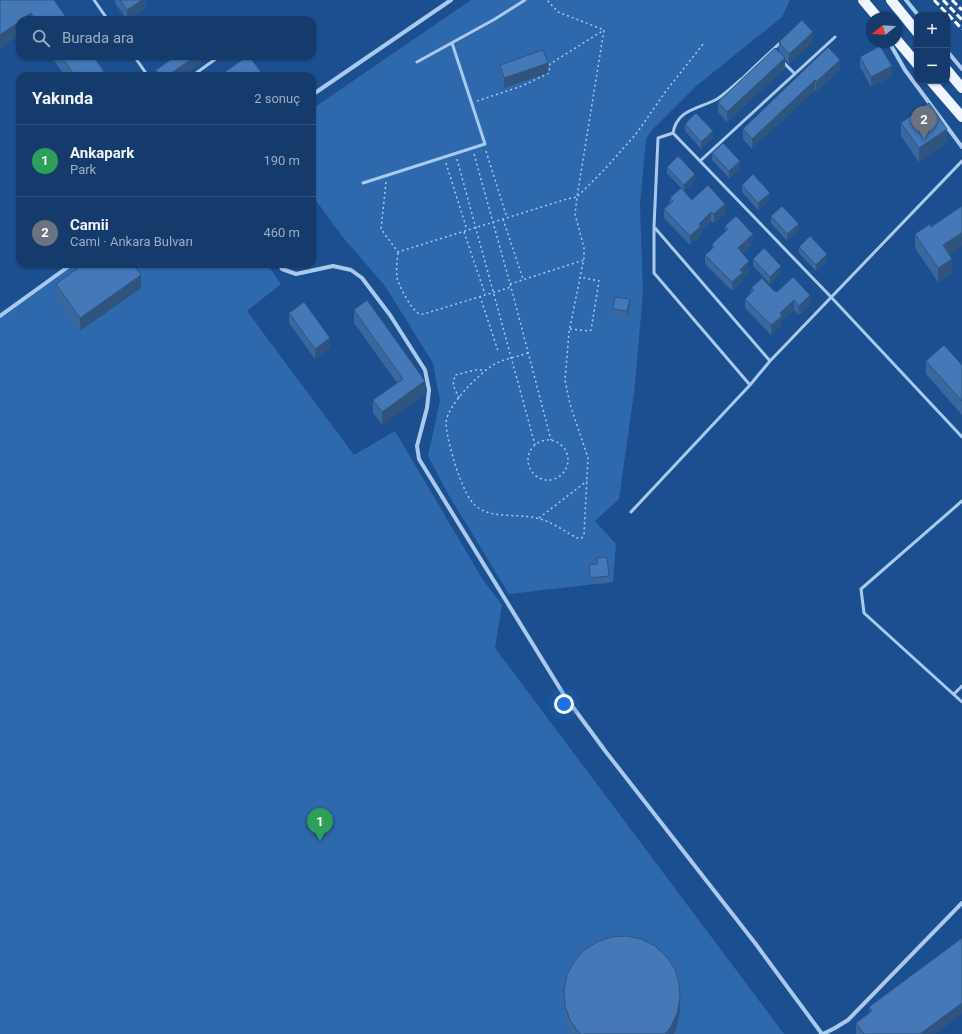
<!DOCTYPE html>
<html lang="tr">
<head>
<meta charset="utf-8">
<style>
	:root { --surface:#143b6b; --page:#214673; --text:#f1f3f6; --muted:#9dadc1; --line:#33557e; --accent:#d6ab8b }
	body { margin:0; font-family:Roboto,sans-serif; background:var(--page); color:var(--text) }
	.controls { position:absolute; right:12px; top:12px; display:grid; overflow:hidden; border-radius:8px; box-shadow:0 1px 3px #0004 }
	.controls button { width:36px; height:36px; display:grid; place-items:center; padding:0; border:0; border-bottom:1px solid var(--line); background:var(--surface); color:var(--text); font:20px sans-serif }
	.compass { position:absolute; left:866px; top:12px; width:36px; height:36px; border-radius:50%; background:var(--surface); box-shadow:0 1px 3px #0004; rotate:252deg }
	.you { position:absolute; left:564px; top:704px; width:14px; height:14px; margin:-10px; border:3px solid #fff; border-radius:50%; background:#1a73e8; box-shadow:0 0 0 6px #1a73e833 }
	.badge { display:grid; place-items:center; width:26px; height:26px; border-radius:50%; background:var(--accent); color:#fff; font-size:13px; font-weight:700 }
	.pin { position:absolute; translate:-50% -33px; filter:drop-shadow(0 1px 2px #0008) }
	.pin::after { content:''; position:absolute; top:21px; width:14px; height:12px; background:inherit; clip-path:polygon(0 0,100% 0,50% 100%) }
	.list { margin:0; padding:0; list-style:none }
	h2 { display:flex; justify-content:space-between; align-items:center; height:52px; margin:0; padding:0 16px; font-size:17px }
	h2 small { font-size:13px; font-weight:400; color:var(--muted) }
	.list li { display:grid; grid-template-columns:26px 1fr auto; gap:12px; align-items:center; box-sizing:border-box; height:72px; padding:0 16px; border-top:1px solid var(--line) }
	.list b { display:block; font-size:15px; white-space:nowrap }
	.list p { margin:0; font-size:13px; white-space:nowrap; color:var(--muted) }
	.list em { font-size:13px; font-style:normal; color:var(--muted) }
	.icon { flex:none; width:22px; height:22px; fill:none; stroke:currentColor; stroke-width:2; stroke-linecap:round; stroke-linejoin:round }
	.map { position:relative; flex:none; width:962px; height:1034px; overflow:hidden }
	.search { position:absolute; background:var(--surface); box-shadow:0 1px 3px #0004; left:16px; top:16px; width:300px; height:44px; display:flex; align-items:center; gap:10px; box-sizing:border-box; padding:0 14px; border-radius:12px; color:var(--muted); font-size:15px }
	.panel { position:absolute; background:var(--surface); box-shadow:0 1px 3px #0004; left:16px; top:72px; width:300px; height:196px; border-radius:12px }
	.map>svg:first-child { display:block }
</style>
</head>
<body>
<div class="map">
<svg width="962" height="1034" viewBox="0 0 962 1034">
	<rect width="100%" height="100%" fill="#1b4f8f"/>
	<path fill="#2e69ad" d="M471,0H790L782,17L695,87L652,130L646,139L640,205L643,293L634,393L619,499L595,521L616,544L613,582L509,594L448,494L428,456L440,401L433,363L385,286L341,235L312,195V109Z
		M68,264H267L281,284L247,311L354,455L395,431L483,580L502,605L495,648L784,1034H0V318Z"/>
	<g fill="none" stroke-linecap="round" stroke-linejoin="round">
		<path stroke="#a9c9ee" stroke-width="1.5" stroke-dasharray="2 3" stroke-linecap="butt" d="M477,101L522,86L549,73L550,64L604,30
			M486,151L507,218
			M474,154L511,287L551,440
			M457,159L535,445
			M446,163L467,230
			M386,182L381,229L398,252L567,199L577,197L604,30L558,12L547,0
			M503,219L523,279
			M464,232L485,294
			M398,253C397,261 396,270 397,278C399,286 411,309 418,313C420,314 422,314 424,314L511,287
			M510,284L584,260
			M480,296L498,351
			M570,329L589,331L591,330L599,281L580,277
			M528,353C517,357 503,359 493,365C479,374 447,405 446,423C446,434 454,462 458,473C463,485 468,502 480,509C497,519 522,513 540,519C552,522 566,532 577,538H582L584,534L588,458L570,404L565,380L569,332L584,258V248L575,214L577,197L604,170L636,134L666,91L704,43
			M459,398L453,385L455,375L475,370H486
			M528 460a20 20 0 1 1 40 0a20 20 0 1 1-40 0Z
			M539,518L587,481"/>
		<path stroke="#a9c9ee" stroke-width="3" d="M94,0L108,20
			M134,56L148,76
			M782,61L795,74
			M417,62L495,19L525,0
			M192,76L217,58
			M673,133L831,297L962,437
			M673,133L658,138L654,227V273L750,385
			M673,133C677,109 699,109 717,99C726,93 734,85 743,78C755,66 768,54 781,42
			M700,161L835,37
			M363,183L485,144L452,43
			M655,228L770,361
			M962,501L861,589L864,613L962,702
			M631,512L750,385L770,361L962,161
			M954,694L962,686"/>
		<path stroke="#a9c9ee" stroke-width="4" d="M906,0L918,15
			M889,42L905,70L962,147
			M947,51L962,69
			M312,95L451,0
			M279,264L282,269L296,274L333,266L351,270L362,278L390,315L425,370L429,390L427,408L417,446L419,459L564,695L606,752L755,943L822,1034
			M0,316L72,264
			M823,1034L835,1028L848,1020L962,903"/>
		<path stroke="#f0f6ff" stroke-width="10" d="M863,0L878,18
			M891,0L917,32
			M896,39L917,64
			M947,70L962,88
			M931,81L962,117"/>
		<path stroke="#fff" stroke-width="3" stroke-dasharray="7 3" stroke-linecap="butt" d="M934,0L962,29
			M943,0L962,20
			M952,0L962,10"/>
	</g>
	<path fill="#3a679d" d="M0,0L68,20H20V34L0,48Z
		M115,0H146V7L128,20H127L115,3Z
		M779,42H813L789,64L785,60V68L727,122L718,112V102L779,52Z
		M828,47L840,70L816,92L815,90L752,149L743,139V129Z
		M51,56H93L107,76H65Z
		M201,56V63L182,76H156V70Z
		M860,57L892,76L871,87L860,67Z
		M500,65L548,73L504,88L500,75Z
		M901,123L947,142L919,162L901,136Z
		M685,124L713,138L701,149L685,131Z
		M712,153L740,168L729,178L712,160Z
		M667,167L695,181L684,191L692,200L725,213L714,223L711,221L701,231V235L690,245L664,218V209L670,203V198L681,188L667,173Z
		M742,185L770,199L758,210L742,192Z
		M771,216L799,230L787,241L771,223Z
		M725,226L753,243L742,253L749,271L743,277V281L732,291L705,264V255L712,249V244L725,232Z
		M915,234L950,255L952,272L938,282L915,248Z
		M799,247L827,261L816,271L799,253Z
		M753,259L781,273L770,284L753,266Z
		M56,284L141,288L80,331L56,297Z
		M751,288L777,292L810,305L799,315L794,310L782,320V325L771,335L745,308V299L751,292Z
		M630,306L627,318L613,315V309Z
		M354,310L425,394L382,425L373,413V400L397,383L354,323Z
		M289,313L330,348L315,359L289,323Z
		M926,361L962,365V415L926,374Z
		M597,558L609,576V583L590,584L589,572V565L597,564Z
		M962,938V1013L934,1034H856V1023L869,1013V1007Z
		M564,990L680,1012L677,1027L674,1034H571L565,1019Z"/>
	<path fill="#305480" d="M142,0H146V7L127,20V10Z
		M31,13V20H21Z
		M20,21V34L0,48V35Z
		M813,32V42L789,64V54Z
		M196,56H201V63L182,76H167Z
		M785,58V68L727,122V112Z
		M840,60V70L816,92V82Z
		M548,63V73L504,88V78Z
		M892,66V76L871,87V77Z
		M261,72V76H255Z
		M815,80V90L752,149V139Z
		M947,129V142L919,162V148Z
		M713,131V138L701,149V142Z
		M740,161V168L729,178V171Z
		M695,174V181L684,191V185Z
		M770,193V199L758,210V203Z
		M725,204V213L714,223V214Z
		M711,212V221L701,231V235L690,245V236L699,224Z
		M799,224V230L787,241V234Z
		M962,233V246L943,259V245Z
		M753,234V243L738,258V248Z
		M827,254V261L816,271V265Z
		M952,259V272L938,282V268Z
		M749,261V271L743,277V281L732,291V282L740,270Z
		M781,266V273L770,284V277Z
		M141,275V288L80,331V318Z
		M810,295V305L799,315V306Z
		M630,299V306L627,318V311Z
		M794,300V310L782,320V325L771,335V325L780,313Z
		M330,338V348L315,359V349Z
		M425,381V394L382,425V412Z
		M680,998V1012L677,1027L674,1034H665Z
		M962,1003V1013L934,1034H920Z"/>
	<path fill="#4478b7" stroke="#305480" d="M0,0H54L68,20H35L31,13L21,20H20V21L0,35Z
		M120,0H142L127,10Z
		M802,20L813,32L789,54L780,44L781,43L779,42Z
		M880,46L892,66L871,77L860,57Z
		M828,47L840,60L816,82L815,80L752,139L743,129Z
		M775,48L785,58L727,112L718,102Z
		M543,50L548,63L504,78L500,65Z
		M61,56H93L107,76H75Z
		M176,56H196L167,76H160L156,70Z
		M248,56H249L261,72L255,76H219Z
		M929,103L947,129L919,148L901,123Z
		M696,113L713,131L701,142L685,124Z
		M723,143L740,161L729,171L712,153Z
		M678,156L695,174L684,185L667,167Z
		M753,174L770,193L758,203L742,185Z
		M708,185L725,204L714,214L711,212L699,224L701,226L690,236L664,209L673,201L670,198L681,188L692,200Z
		M782,206L799,224L787,234L771,216Z
		M962,206V233L943,245L952,259L938,268L915,234L930,224L931,227Z
		M736,216L753,234L738,248L749,261L740,270L743,272L732,282L705,255L714,247L712,244L728,229L725,226Z
		M810,236L827,254L816,265L799,247Z
		M764,248L781,266L770,277L753,259Z
		M84,264H133L141,275L80,318L56,284Z
		M793,277L810,295L799,306L794,300L780,313L782,316L771,325L745,299L754,290L751,288L762,278L775,292L776,291L777,292Z
		M615,297L630,299L627,311L613,309Z
		M367,300L425,381L382,412L373,400L403,379L354,310Z
		M304,302L330,338L315,349L289,313Z
		M944,345L962,365V401L926,361Z
		M607,557L609,576L590,578L589,565L597,564V558Z
		M626,936L641,939L655,946L666,956L675,969L679,983L680,998L677,1013L671,1027L665,1034H580L570,1020L565,1006L564,990L567,975L574,962L584,950L597,942L611,937Z
		M962,938V1003L920,1034H864L856,1023L872,1011L869,1007Z"/>
</svg>
<div class="controls">
<button>+</button>
<button>−</button>
</div>
<svg class="compass" viewBox="-18 -18 36 36"><path d="M0-13l5 13h-10z" fill="#e53935"/><path d="M0 13l5-13h-10z" fill="#9dadc1"/></svg>
<div class="you"></div>
<div class="pin badge" style="left:320px;top:841px;background:#2e9e5b">1</div>
<div class="pin badge" style="left:924px;top:139px;background:#6b7280">2</div>
<div class="search"><svg class="icon" aria-label="search" viewBox="0 0 24 24"><circle cx="10" cy="10" r="6"/><path d="M15 15l6 6"/></svg>Burada ara</div>
<section class="panel">
<h2>Yakında<small>2 sonuç</small></h2>
<ul class="list">
<li><span class="badge" style="background:#2e9e5b">1</span><div><b>Ankapark</b><p>Park</p></div><em>190 m</em></li>
<li><span class="badge" style="background:#6b7280">2</span><div><b>Camii</b><p>Cami · Ankara Bulvarı</p></div><em>460 m</em></li>
</ul>
</section>
</div>
</body>
</html>
